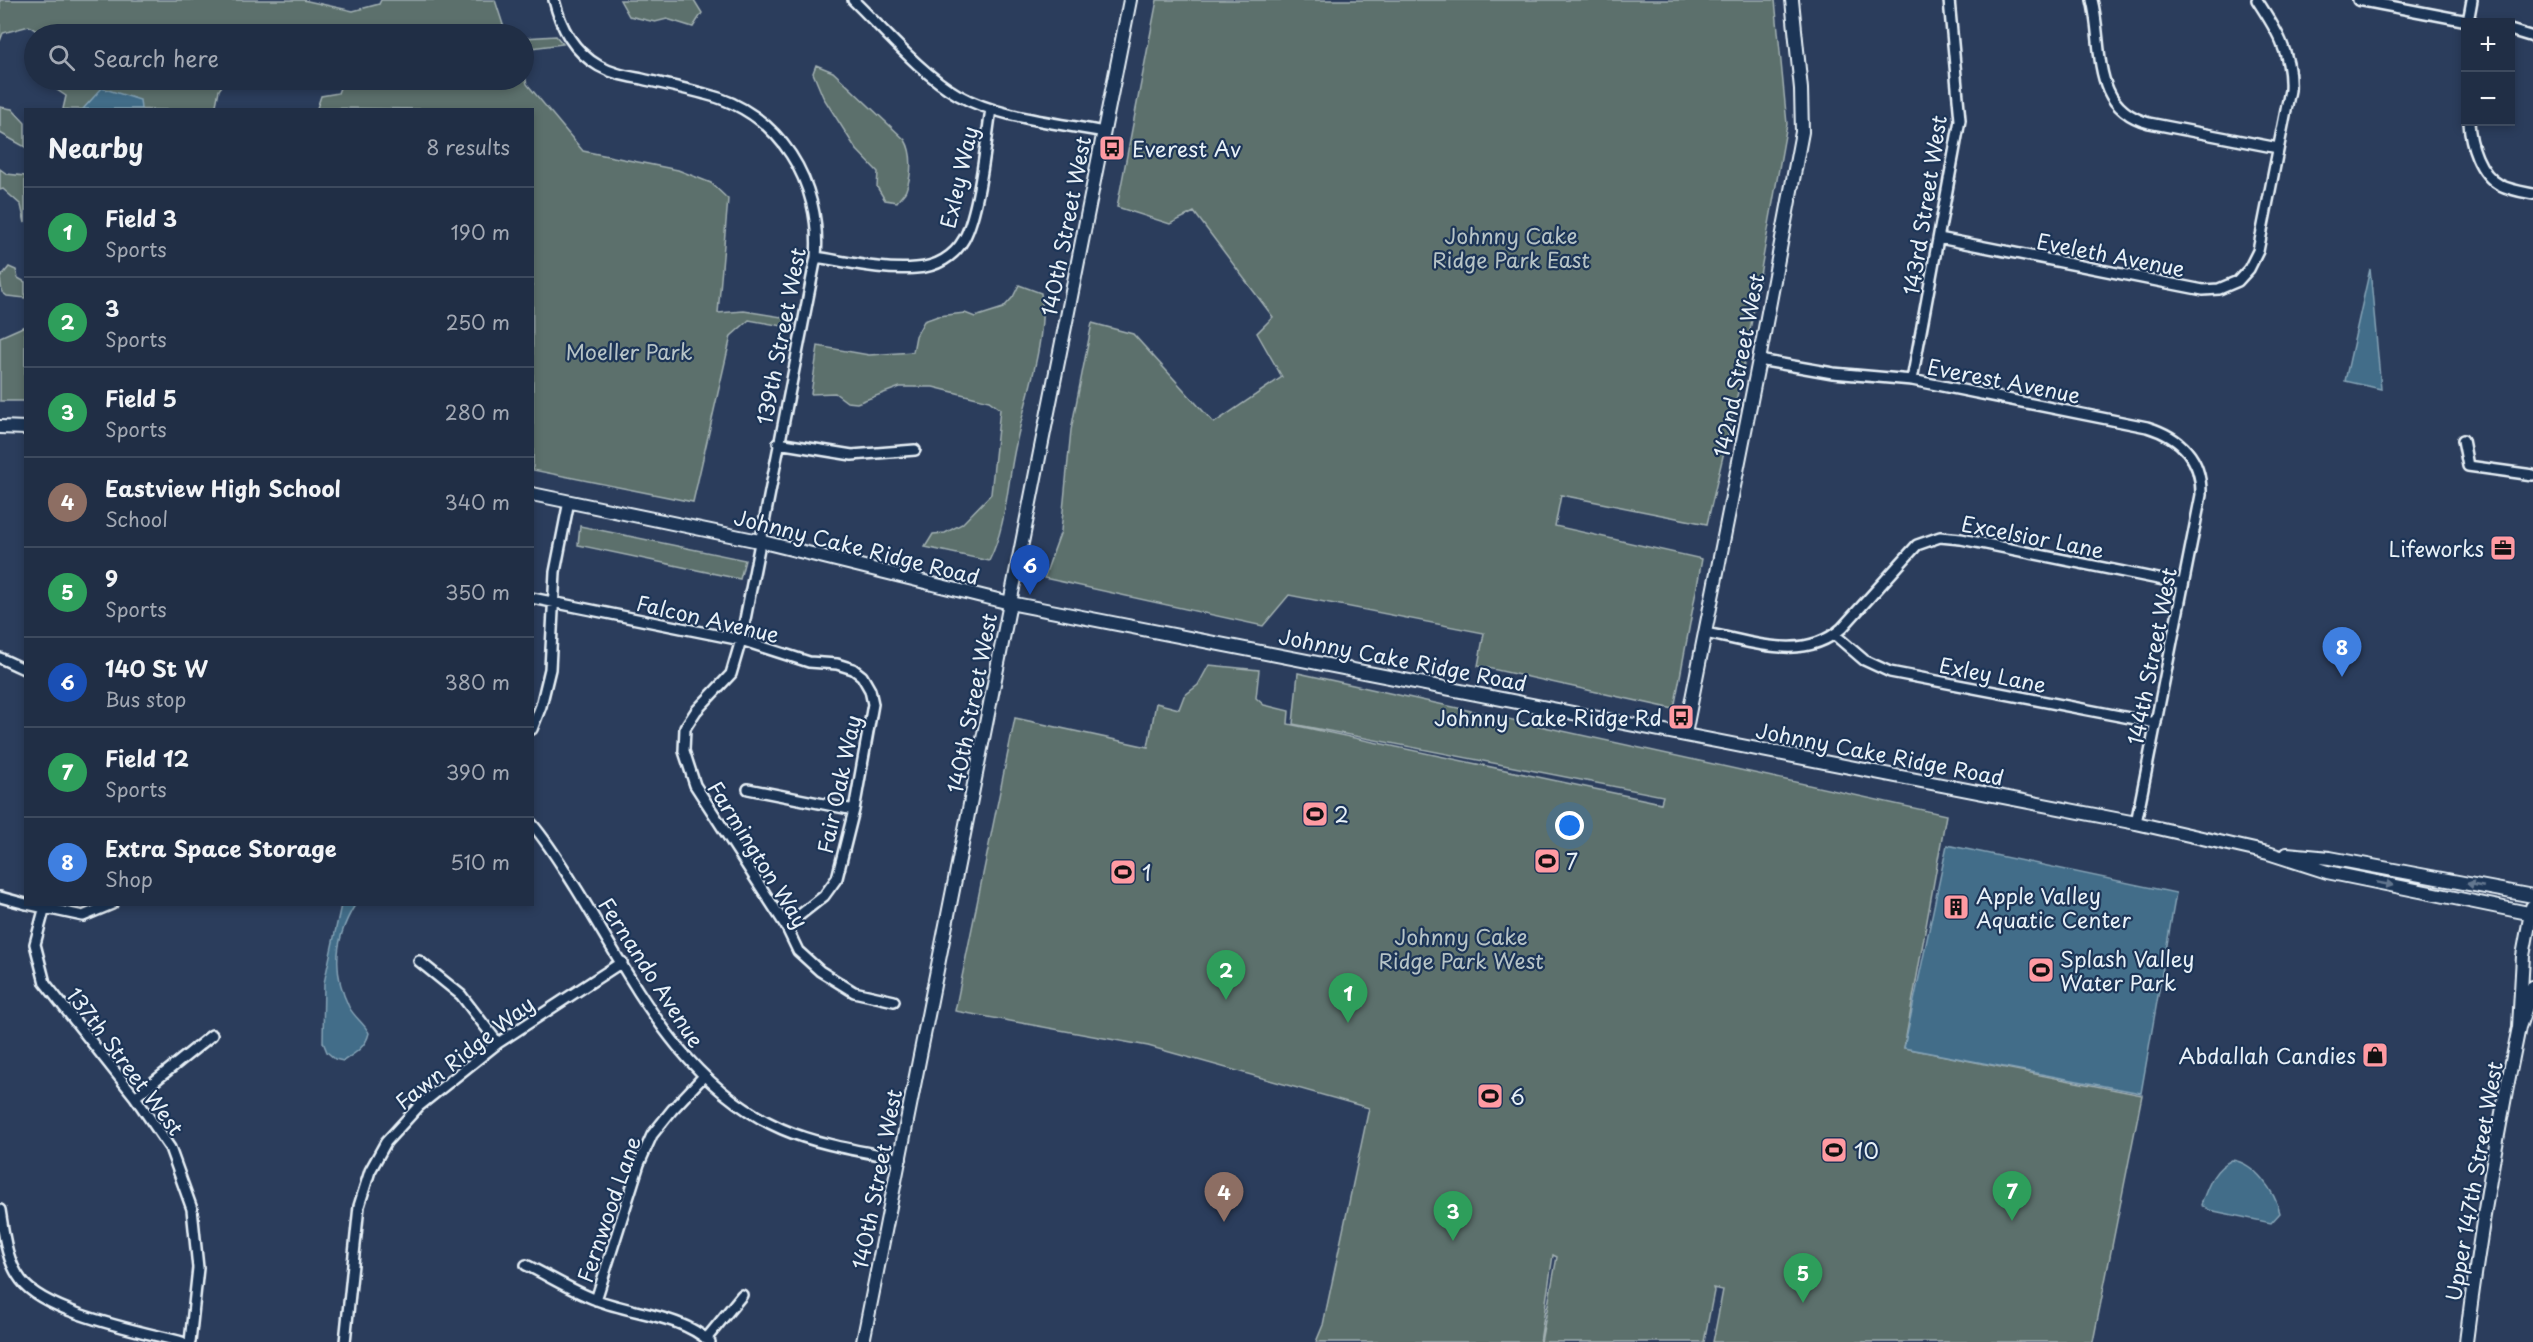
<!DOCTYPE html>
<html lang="en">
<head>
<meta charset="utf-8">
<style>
	:root { --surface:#202e45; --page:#2d3a50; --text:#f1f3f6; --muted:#a2a8b3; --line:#3d4a5e; --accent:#95b2f1 }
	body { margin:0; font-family:"Playpen Sans",sans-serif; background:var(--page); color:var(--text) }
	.controls { position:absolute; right:18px; top:18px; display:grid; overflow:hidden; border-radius:0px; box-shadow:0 3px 9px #0003 }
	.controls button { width:54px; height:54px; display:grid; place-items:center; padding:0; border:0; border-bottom:2px solid var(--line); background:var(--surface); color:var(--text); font:30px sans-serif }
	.you { position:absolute; left:1570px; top:826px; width:21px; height:21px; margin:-15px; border:4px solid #fff; border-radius:50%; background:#1a73e8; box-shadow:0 0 0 9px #1a73e833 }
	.badge { display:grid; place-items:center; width:39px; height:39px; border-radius:50%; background:var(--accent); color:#fff; font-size:20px; font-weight:700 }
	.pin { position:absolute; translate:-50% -50px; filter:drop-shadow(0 2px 3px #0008) }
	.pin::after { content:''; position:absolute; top:32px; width:21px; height:18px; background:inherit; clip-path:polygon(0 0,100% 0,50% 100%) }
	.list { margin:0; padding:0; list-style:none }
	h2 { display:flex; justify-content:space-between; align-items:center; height:78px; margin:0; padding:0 24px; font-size:26px }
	h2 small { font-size:20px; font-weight:400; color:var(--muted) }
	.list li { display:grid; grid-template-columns:39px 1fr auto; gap:18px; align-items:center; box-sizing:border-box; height:90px; padding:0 24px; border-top:2px solid var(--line) }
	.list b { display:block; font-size:22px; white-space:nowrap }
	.list p { margin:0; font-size:20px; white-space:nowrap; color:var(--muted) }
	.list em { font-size:20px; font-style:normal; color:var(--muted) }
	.icon { flex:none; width:33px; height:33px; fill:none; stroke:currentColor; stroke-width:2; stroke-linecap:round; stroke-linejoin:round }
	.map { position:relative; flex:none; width:2533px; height:1342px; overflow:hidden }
	.search { position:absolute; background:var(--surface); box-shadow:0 3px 9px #0003; left:24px; top:24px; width:510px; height:66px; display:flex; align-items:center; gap:15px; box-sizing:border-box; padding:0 21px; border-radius:33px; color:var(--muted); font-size:22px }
	.panel { position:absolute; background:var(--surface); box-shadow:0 3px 9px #0003; left:24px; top:108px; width:510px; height:798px; border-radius:0px }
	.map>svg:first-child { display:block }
</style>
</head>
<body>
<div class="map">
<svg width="2533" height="1342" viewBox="0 0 2533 1342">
	<rect width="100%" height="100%" fill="#2b3d5c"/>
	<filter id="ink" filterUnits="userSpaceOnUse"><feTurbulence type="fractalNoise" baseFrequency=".0167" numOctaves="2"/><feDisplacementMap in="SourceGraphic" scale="12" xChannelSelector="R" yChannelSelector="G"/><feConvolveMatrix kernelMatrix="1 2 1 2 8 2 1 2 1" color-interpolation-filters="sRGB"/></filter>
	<g filter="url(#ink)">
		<path fill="#5b706c" stroke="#a2b0b2" stroke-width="1.5" d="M0,0H303L353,11L379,4L381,0H495L506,34H41L29,26L3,33L0,41Z
			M620,0H694L702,13L693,27L667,19L655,22L629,16Z
			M1157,0H1775L1787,124L1742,375L1707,524L1561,495L1555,526L1702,559L1674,709L1478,666L1484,633L1289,595L1263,626L1044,578L1061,531L1071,430L1092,323L1133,334L1214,423L1282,377L1257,333L1273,317L1194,212L1170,224L1117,207Z
			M556,36L563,44L524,49V38Z
			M816,65L833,72L905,140C913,153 912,175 906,190C905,194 899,198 897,202L885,200L877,187L878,172L856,149L823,97L813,73Z
			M524,73L527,84L583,151L678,170L711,183L728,199L718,313L744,311L795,319L793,328L749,320L731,336L693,502L533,470L532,110L317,108L321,96L338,93L343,80H524Z
			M42,80H226L219,90L215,110L63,109L66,96Z
			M0,107L12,109L25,123V147L0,133Z
			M0,169L7,174L25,176V223L21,205L3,189L0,190Z
			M9,267L16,270L18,278L25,282V298L7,296L2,292L0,278Z
			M1019,285L1041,293C1048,337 1025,400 1016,444C1007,483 1007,525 989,561L925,547L933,534L945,533L962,524L991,494L1000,409L989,401L933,387H900L857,403L847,402L835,393L811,394L818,346L869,355L913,352L916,336L924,321L938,316L965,313L975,317L1003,308L1013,297Z
			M25,326V401H0V337Z
			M580,526L745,560L740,579L578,545Z
			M1209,665L1259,670L1256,698L1264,705L1289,711L1288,724L1661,803L1663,796L1293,724L1298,673L1946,815L1904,1048L2142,1095L2093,1342H1713L1723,1290L1713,1288L1714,1291L1704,1342H1541L1557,1257L1553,1255L1540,1342H1316L1323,1325L1369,1108L1148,1046L955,1011L1015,718L1148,747L1156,703L1179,709L1184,696L1198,685Z"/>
		<path fill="#426d89" stroke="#84a2b5" stroke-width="1.5" d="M102,88L140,100L141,109H83Z
			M2370,269L2381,389L2345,381Z
			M1947,845L2176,893L2141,1093L1904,1048Z
			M341,905H355C335,937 332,972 349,1007C354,1017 364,1023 369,1033C366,1047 354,1054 343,1061L335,1059L327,1052L323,1042L324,983Z
			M2232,1160C2255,1163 2275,1192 2280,1213L2271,1223L2209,1210L2201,1205C2208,1186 2213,1169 2232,1160Z"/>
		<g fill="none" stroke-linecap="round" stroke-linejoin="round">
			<defs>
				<path id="minor" d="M554,0C561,28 573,51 599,66C613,74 627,76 642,79C663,84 684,88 705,94C780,112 822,183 816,257L741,640L731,674L696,711L685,728L684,751L695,785L786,926L798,951L820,971L854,992L894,1001
					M853,0C883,29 922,75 958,95C999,118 1058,123 1104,132
					M2092,0C2104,46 2089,107 2149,123L2278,148
					M2358,0L2473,22
					M2468,22L2472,0
					M2510,30L2533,37
					M2469,122C2470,143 2479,174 2500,185C2510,190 2523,192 2533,194
					M1939,238L2203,290L2219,289L2238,281L2249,269L2258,251L2290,90C2292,54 2276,29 2257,0
					M816,257C848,262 883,271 916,268C936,267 954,257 964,239C979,212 986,142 991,109
					M1759,360L1833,373L1912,380L2147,427C2180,437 2202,458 2201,495L2136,823
					M1912,380L1960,120L1949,0
					M2463,440L2468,466L2533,475
					M778,443L852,455L915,450
					M532,598L741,640L809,662L837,664L853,669L862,676L870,690L873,704L854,810L837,878L824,896L786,926
					M1705,633C1751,641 1803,663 1842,628L1917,545L1940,537L1961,539L2183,584
					M1835,635L1864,660L1890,672L2156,723
					M0,658L26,670
					M532,729L541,706L550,669L555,572L569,501
					M748,789L854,810
					M532,824C549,844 562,866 576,888C632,978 679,1084 782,1129C819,1145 861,1151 901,1159
					M0,897L26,904
					M27,904L83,916L112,904
					M44,910L35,944L45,983L135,1097L170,1148L192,1209L198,1268L190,1342
					M419,961L461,995L498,1043
					M135,1097L212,1035
					M0,1210C4,1234 6,1260 21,1280C45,1313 140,1331 182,1342
					M526,1265C549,1276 572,1291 597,1300C633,1314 681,1315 710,1342
					M596,1300L639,1164L652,1135L672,1110L703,1077
					M706,1339L742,1295
					M345,1342L359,1206L370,1171L386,1142L419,1106L498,1043L622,962"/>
				<path id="tertiary" d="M0,427L26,428
					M532,494L759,541L1010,603L2136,823L2268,853L2327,872L2533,914
					M1685,734L1759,360L1802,132L1801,89L1792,0
					M2287,854L2330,858L2533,896
					M2532,907L2523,956L2519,1027L2533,987
					M863,1342L1130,0
					M2466,1342C2479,1236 2497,1132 2519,1027"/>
			</defs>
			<use href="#minor" stroke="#e8f1f8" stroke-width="14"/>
			<use href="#tertiary" stroke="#e8f1f8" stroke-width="16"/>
			<use href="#minor" stroke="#1d3557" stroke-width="9"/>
			<use href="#tertiary" stroke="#1d3557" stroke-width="12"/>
		</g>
		<defs><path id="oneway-solid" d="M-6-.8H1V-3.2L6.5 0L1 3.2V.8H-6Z" transform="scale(1.5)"/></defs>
		<g fill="#64778f">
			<use href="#oneway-solid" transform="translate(2385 884) rotate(11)"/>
			<use href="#oneway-solid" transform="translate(2475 885) rotate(-169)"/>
		</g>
	</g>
	<defs>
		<symbol id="bus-square" viewBox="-11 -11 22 22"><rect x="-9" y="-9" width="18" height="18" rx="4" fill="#ff9aa2" stroke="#1d3557"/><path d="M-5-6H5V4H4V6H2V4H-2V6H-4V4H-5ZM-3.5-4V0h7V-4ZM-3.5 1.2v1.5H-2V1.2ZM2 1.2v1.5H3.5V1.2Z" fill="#111"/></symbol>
		<symbol id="office-square" viewBox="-11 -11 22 22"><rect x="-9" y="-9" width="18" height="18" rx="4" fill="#ff9aa2" stroke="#1d3557"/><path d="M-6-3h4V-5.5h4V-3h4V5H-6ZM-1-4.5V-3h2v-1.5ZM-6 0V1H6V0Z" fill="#111"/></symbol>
		<symbol id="stadium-square" viewBox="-11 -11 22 22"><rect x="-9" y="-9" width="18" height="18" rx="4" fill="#ff9aa2" stroke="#1d3557"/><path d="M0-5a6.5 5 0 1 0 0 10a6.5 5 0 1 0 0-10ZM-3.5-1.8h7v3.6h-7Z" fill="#111"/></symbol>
		<symbol id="building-square" viewBox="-11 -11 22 22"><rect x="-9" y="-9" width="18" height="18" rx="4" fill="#ff9aa2" stroke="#1d3557"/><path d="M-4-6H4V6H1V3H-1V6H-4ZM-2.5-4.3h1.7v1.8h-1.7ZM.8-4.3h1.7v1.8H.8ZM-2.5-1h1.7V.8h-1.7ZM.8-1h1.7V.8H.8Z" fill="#111"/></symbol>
		<symbol id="shop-square" viewBox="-11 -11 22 22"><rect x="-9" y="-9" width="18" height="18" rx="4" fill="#ff9aa2" stroke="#1d3557"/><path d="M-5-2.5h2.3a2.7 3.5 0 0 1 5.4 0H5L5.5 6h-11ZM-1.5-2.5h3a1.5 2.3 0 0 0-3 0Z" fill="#111"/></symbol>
	</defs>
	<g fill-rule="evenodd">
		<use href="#bus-square" x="1097" y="133" width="30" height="30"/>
		<use href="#office-square" x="2488" y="533" width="30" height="30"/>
		<use href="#bus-square" x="1666" y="702" width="30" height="30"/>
		<use href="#stadium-square" x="1300" y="799" width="30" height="30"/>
		<use href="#stadium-square" x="1532" y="846" width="30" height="30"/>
		<use href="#stadium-square" x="1108" y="857" width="30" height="30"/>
		<use href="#building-square" x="1941" y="892" width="30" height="30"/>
		<use href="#stadium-square" x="2026" y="955" width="30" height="30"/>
		<use href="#shop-square" x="2360" y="1040" width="30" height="30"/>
		<use href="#stadium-square" x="1475" y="1081" width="30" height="30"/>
		<use href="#stadium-square" x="1819" y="1135" width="30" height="30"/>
	</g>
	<g text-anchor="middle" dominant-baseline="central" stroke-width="4.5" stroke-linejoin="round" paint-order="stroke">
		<g font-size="21" fill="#e8f1f8" stroke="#1d3557" text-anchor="start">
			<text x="1132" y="148">Everest Av</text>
			<text x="2484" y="548" text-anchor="end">Lifeworks</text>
			<text x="1662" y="717" text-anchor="end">Johnny Cake Ridge Rd</text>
			<text x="1334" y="814">2</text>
			<text x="1566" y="861">7</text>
			<text x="1142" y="872">1</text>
			<text x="1976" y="895">Apple Valley<tspan x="1976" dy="24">Aquatic Center</tspan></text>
			<text x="2060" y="958">Splash Valley<tspan x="2060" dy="24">Water Park</tspan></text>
			<text x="2356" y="1055" text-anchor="end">Abdallah Candies</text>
			<text x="1510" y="1096">6</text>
			<text x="1854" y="1150">10</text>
		</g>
		<g font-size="21" fill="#e8f1f8" stroke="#1d3557">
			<text transform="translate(958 177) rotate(-77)">Exley Way</text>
			<text transform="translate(1924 205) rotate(-81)">143rd Street West</text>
			<text transform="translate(1065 226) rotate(-79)">140th Street West</text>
			<text transform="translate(2111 254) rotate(11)">Eveleth Avenue</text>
			<text transform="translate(780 336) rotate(-79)">139th Street West</text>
			<text transform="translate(1738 365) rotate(-79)">142nd Street West</text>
			<text transform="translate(2004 380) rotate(11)">Everest Avenue</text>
			<text transform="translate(2033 536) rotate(11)">Excelsior Lane</text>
			<text transform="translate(857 546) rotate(14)">Johnny Cake Ridge Road</text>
			<text transform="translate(708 618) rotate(13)">Falcon Avenue</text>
			<text transform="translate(2151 656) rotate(-79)">144th Street West</text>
			<text transform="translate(1403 659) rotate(11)">Johnny Cake Ridge Road</text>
			<text transform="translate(1993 674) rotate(11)">Exley Lane</text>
			<text transform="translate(971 703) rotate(-79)">140th Street West</text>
			<text transform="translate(1880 753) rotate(11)">Johnny Cake Ridge Road</text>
			<text transform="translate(838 784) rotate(-78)">Fair Oak Way</text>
			<text transform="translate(759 854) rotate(58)">Farmington Way</text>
			<text transform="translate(652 972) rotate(57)">Fernando Avenue</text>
			<text transform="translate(464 1052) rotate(-38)">Fawn Ridge Way</text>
			<text transform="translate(126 1061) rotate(53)">137th Street West</text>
			<text transform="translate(876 1179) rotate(-79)">140th Street West</text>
			<text transform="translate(2473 1181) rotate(-80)">Upper 147th Street West</text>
			<text transform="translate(608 1209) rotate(-71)">Fernwood Lane</text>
		</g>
		<g font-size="21" fill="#b7c4c7" stroke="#1d3557">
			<text x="1511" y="235">Johnny Cake<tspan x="1511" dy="24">Ridge Park East</tspan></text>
			<text x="629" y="351">Moeller Park</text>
			<text x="1461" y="936">Johnny Cake<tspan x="1461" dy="24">Ridge Park West</tspan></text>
		</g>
	</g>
</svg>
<div class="controls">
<button>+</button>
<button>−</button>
</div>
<div class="you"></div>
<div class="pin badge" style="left:1348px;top:1023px;background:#2e9e5b">1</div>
<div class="pin badge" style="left:1226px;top:1000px;background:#2e9e5b">2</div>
<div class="pin badge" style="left:1453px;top:1241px;background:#2e9e5b">3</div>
<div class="pin badge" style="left:1224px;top:1222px;background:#8d6e63">4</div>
<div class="pin badge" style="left:1803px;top:1303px;background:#2e9e5b">5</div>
<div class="pin badge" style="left:1030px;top:595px;background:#1a4fb4">6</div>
<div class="pin badge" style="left:2012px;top:1221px;background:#2e9e5b">7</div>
<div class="pin badge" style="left:2342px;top:677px;background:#3f7fe0">8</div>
<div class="search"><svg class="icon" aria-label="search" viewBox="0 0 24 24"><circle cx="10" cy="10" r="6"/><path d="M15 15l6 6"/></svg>Search here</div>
<section class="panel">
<h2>Nearby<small>8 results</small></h2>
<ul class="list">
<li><span class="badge" style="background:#2e9e5b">1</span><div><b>Field 3</b><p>Sports</p></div><em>190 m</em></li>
<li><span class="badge" style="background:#2e9e5b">2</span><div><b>3</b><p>Sports</p></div><em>250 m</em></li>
<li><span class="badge" style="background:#2e9e5b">3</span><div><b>Field 5</b><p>Sports</p></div><em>280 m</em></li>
<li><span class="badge" style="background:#8d6e63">4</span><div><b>Eastview High School</b><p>School</p></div><em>340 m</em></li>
<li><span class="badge" style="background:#2e9e5b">5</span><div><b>9</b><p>Sports</p></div><em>350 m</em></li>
<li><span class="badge" style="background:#1a4fb4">6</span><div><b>140 St W</b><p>Bus stop</p></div><em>380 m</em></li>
<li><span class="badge" style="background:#2e9e5b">7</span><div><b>Field 12</b><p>Sports</p></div><em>390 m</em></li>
<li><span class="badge" style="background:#3f7fe0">8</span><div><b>Extra Space Storage</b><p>Shop</p></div><em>510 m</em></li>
</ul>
</section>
</div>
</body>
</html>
